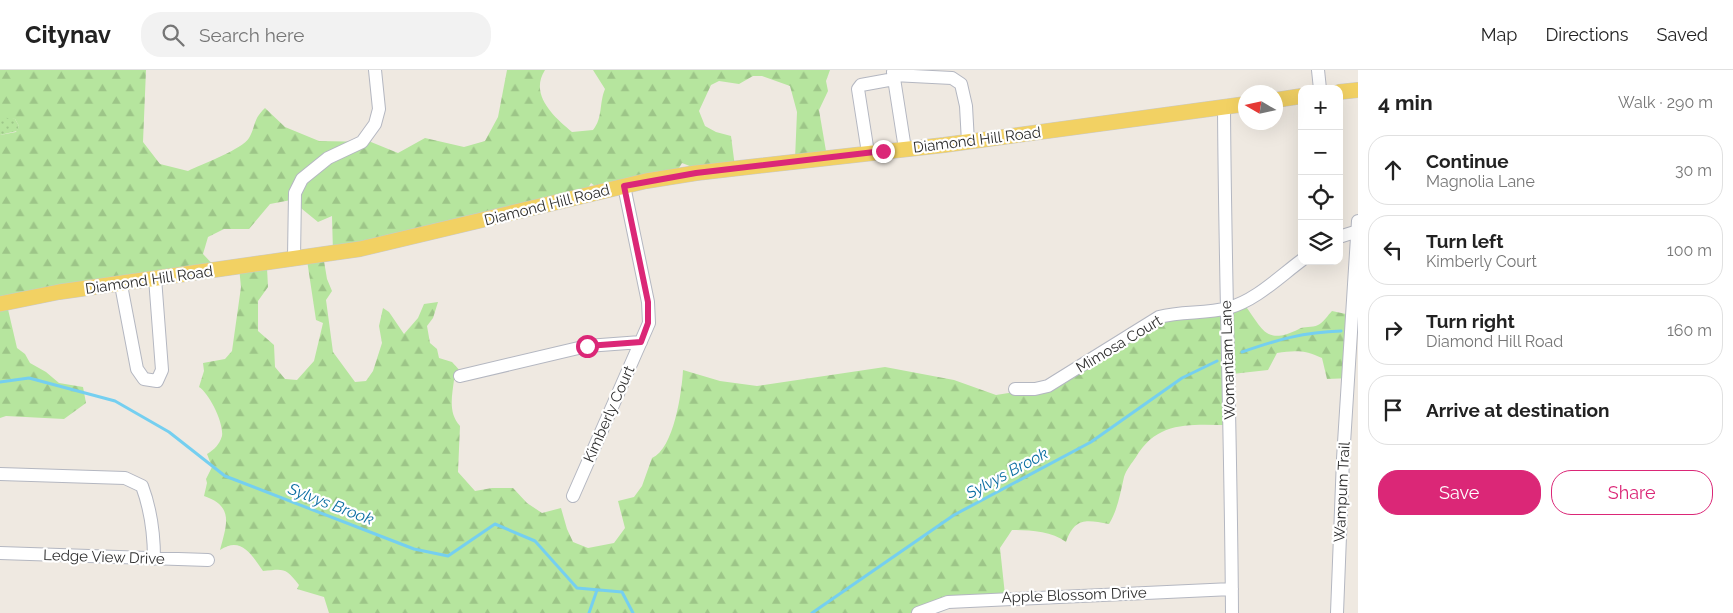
<!DOCTYPE html>
<html lang="en">
<head>
<meta charset="utf-8">
<style>
	:root { --surface:#fff; --page:#f2f2f2; --text:#222; --muted:#767676; --line:#e0e0e0; --accent:#db2777 }
	body { margin:0; font-family:Raleway,sans-serif; background:var(--page); color:var(--text) }
	.controls { position:absolute; right:15px; top:15px; display:grid; overflow:hidden; border-radius:10px; box-shadow:0 5px 20px #0002 }
	.controls button { width:45px; height:45px; display:grid; place-items:center; padding:0; border:0; border-bottom:1px solid var(--line); background:var(--surface); color:var(--text); font:25px sans-serif }
	.compass { position:absolute; left:1238px; top:15px; width:45px; height:45px; border-radius:50%; background:var(--surface); box-shadow:0 5px 20px #0002; rotate:279deg }
	.stop { position:absolute; width:15px; height:15px; margin:-11px; border:4px solid #db2777; border-radius:50%; background:#fff }
	.stop.end { background:#db2777; border-color:#fff; box-shadow:0 1px 5px #0008 }
	.list { margin:0; padding:0; list-style:none }
	h2 { display:flex; justify-content:space-between; align-items:center; height:65px; margin:0; padding:0 20px; font-size:21px }
	h2 small { font-size:16px; font-weight:400; color:var(--muted) }
	.list li { display:grid; grid-template-columns:32px 1fr auto; gap:15px; align-items:center; box-sizing:border-box; height:70px; margin:0 10px 10px; padding:0 10px; border:1px solid var(--line); border-radius:20px }
	.list b { display:block; font-size:19px; white-space:nowrap }
	.list p { margin:0; font-size:16px; white-space:nowrap; color:var(--muted) }
	.list em { font-size:16px; font-style:normal; color:var(--muted) }
	.actions { display:flex; gap:10px; padding:15px 20px }
	.actions a { flex:1; padding:11px 0; border:1px solid var(--accent); border-radius:20px; text-align:center; font-size:18px; color:var(--accent) }
	.actions .main { background:var(--accent); color:#fff }
	.icon { flex:none; width:28px; height:28px; fill:none; stroke:currentColor; stroke-width:2; stroke-linecap:round; stroke-linejoin:round }
	.map { position:relative; flex:none; width:1358px; height:543px; overflow:hidden }
	header { display:flex; align-items:center; gap:30px; box-sizing:border-box; height:70px; padding:0 25px; background:var(--surface); border-bottom:1px solid var(--line) }
	header strong { font-size:24px }
	nav { display:flex; gap:28px; margin-inline-start:auto; font-size:18px }
	.search { width:350px; height:45px; background:var(--page); display:flex; align-items:center; gap:12px; box-sizing:border-box; padding:0 18px; border-radius:20px; color:var(--muted); font-size:19px }
	main { display:flex }
	aside { flex:1; background:var(--surface) }
	.map>svg:first-child { display:block }
</style>
</head>
<body>
<header>
<strong>Citynav</strong>
<div class="search"><svg class="icon" aria-label="search" viewBox="0 0 24 24"><circle cx="10" cy="10" r="6"/><path d="M15 15l6 6"/></svg>Search here</div>
<nav><a>Map</a><a>Directions</a><a>Saved</a></nav>
</header>
<main>
<div class="map">
<svg width="1358" height="543" viewBox="0 0 1358 543">
	<defs>
		<pattern id="grass-dots" width="8" height="8" patternUnits="userSpaceOnUse" patternTransform="scale(1.25)"><rect width="8" height="8" fill="#b6e59e"/><path d="M2 2h.1M6 6h.1" fill="none" stroke="#9dc588" stroke-width="1.8" stroke-linecap="round"/></pattern>
		<pattern id="forest-firs" width="22" height="20" patternUnits="userSpaceOnUse" patternTransform="scale(1.25)"><rect width="22" height="20" fill="#b6e59e"/><path d="M5 1l3.5 6h-7zM16 11l3.5 6h-7z" fill="#9dc588"/></pattern>
	</defs>
	<rect width="100%" height="100%" fill="#efe9e1"/>
	<path fill="url(#grass-dots)" d="M7,46L15,49L19,56L17,61L0,65V47Z"/>
	<path fill="url(#forest-firs)" d="M0,0H146L143,72L160,94L188,101C202,94 243,79 249,68C256,56 253,49 265,38L285,57L319,71L371,72L398,83L425,68L464,77L485,71L498,47L507,0H545C529,25 554,47 572,62L593,60C603,48 599,33 605,19L593,0H830L826,11L828,21L819,40L827,87L795,89L797,42L790,16L762,6H753L739,14L719,11L711,15L699,41L705,56L716,62L731,66L735,97L705,102L682,93L674,106L602,121L591,113L584,125L333,183L332,146L318,152L291,130L270,134L249,159H224L208,167L203,184L218,200L7,235L17,278L25,284L30,293L46,302L59,313L83,317L86,333L64,349L6,346L0,348V65L16,62L19,56L15,49L0,47Z
		M307,190L324,191L327,209L332,221L326,230L333,282L355,312L366,311L373,301L382,273L379,256L383,238L389,242L404,264L418,248L424,234L438,232L433,248L427,256L430,273L437,279L439,288L452,292L463,304L454,310C452,326 448,343 460,356L458,402L475,421L492,418H513L527,433L542,443L561,438L567,459L573,472L588,478L614,473L625,458L618,431L634,427L642,416L652,388C674,379 682,321 683,300L720,311L757,316L885,297L954,310L996,325L1034,319L1163,248L1244,234C1263,259 1265,276 1299,259C1304,256 1312,258 1318,255C1323,253 1328,245 1332,241L1355,246L1352,308L1327,309L1322,288C1306,280 1295,280 1277,283L1268,300L1232,304V355C1193,355 1158,349 1136,387C1132,393 1126,400 1124,407C1120,424 1118,439 1109,454C1086,450 1075,447 1066,472C1051,461 1030,460 1012,460L1000,478L1005,525L914,543H329L324,527L297,519L299,515C285,497 284,499 263,501C251,484 241,466 220,480C227,454 234,436 204,426L207,413L206,409L212,397L207,384C215,379 219,375 222,366C224,353 209,323 199,317L204,301L203,293L225,289L232,281L241,217L239,197L267,198L268,217L258,231V261L274,275L275,297L285,309L297,310L314,291L323,253L316,250Z"/>
	<g fill="none" stroke-linecap="round" stroke-linejoin="round">
		<path stroke="#75cff0" stroke-width="3" d="M1242,282C1276,270 1304,262 1341,261
			M0,312L29,308L115,331L169,362L225,406L414,479L448,486L495,454L535,471L577,518L622,522L633,543
			M589,543L597,520
			M812,543L954,445L1091,372L1182,308L1217,291"/>
		<defs>
			<path id="minor" d="M1318,0L1320,19
				M893,2L905,79
				M893,5L952,8L961,14L966,36L968,72
				M1224,37C1225,206 1231,374 1232,543
				M868,83L858,19L861,15L894,9
				M1339,167L1358,161
				M294,188L295,123L302,109L328,88L362,72L375,54L379,39L375,0
				M121,215L137,299L144,309L157,311L162,300L155,208
				M460,306L587,276L641,272
				M1015,319H1035L1048,316L1159,247C1182,241 1206,244 1228,238C1255,231 1279,207 1302,190
				M0,404L125,408L142,416C151,440 154,463 154,489
				M573,426L649,253L648,232L624,116
				M0,483L208,490
				M918,543L948,532L1232,519
				M1337,543L1343,389L1358,151"/>
			<path id="major" d="M1339,22L1358,20
				M1276,30L1302,26
				M0,234L59,222L360,179L646,111L696,103L944,75L1246,34"/>
		</defs>
		<use href="#minor" stroke="#b4b7c1" stroke-width="14"/>
		<use href="#major" stroke="#c9c9c9" stroke-width="16"/>
		<use href="#minor" stroke="#fff" stroke-width="12"/>
		<use href="#major" stroke="#f2d163" stroke-width="15"/>
	</g>
	<g fill="none" stroke-linecap="round" stroke-linejoin="round">
		<path stroke="#db2777" stroke-width="6" d="M587,276L641,272L648,253V232L624,116L696,103L883,81"/>
	</g>
	<g text-anchor="middle" dominant-baseline="central" stroke-width="4.5" stroke-linejoin="round" paint-order="stroke">
		<g font-size="15" fill="#2e2e2e" stroke="#fff">
			<text transform="translate(977 70) rotate(-7)">Diamond Hill Road</text>
			<text transform="translate(547 135) rotate(-14)">Diamond Hill Road</text>
			<text transform="translate(149 210) rotate(-8)">Diamond Hill Road</text>
			<text transform="translate(1119 274) rotate(-31)">Mimosa Court</text>
			<text transform="translate(1228 290) rotate(-92)">Womantam Lane</text>
			<text transform="translate(609 344) rotate(-66)">Kimberly Court</text>
			<text transform="translate(1342 422) rotate(-87)">Wampum Trail</text>
			<text transform="translate(104 487) rotate(2)">Ledge View Drive</text>
			<text transform="translate(1074 525) rotate(-2)">Apple Blossom Drive</text>
		</g>
		<g font-size="16" font-style="italic" fill="#0d6fa3" stroke="#fff">
			<text transform="translate(1007 403) rotate(-28)">Sylvys Brook</text>
			<text transform="translate(331 434) rotate(21)">Sylvys Brook</text>
		</g>
	</g>
</svg>
<div class="controls">
<button>+</button>
<button>−</button>
<button><svg class="icon" aria-label="locate" viewBox="0 0 24 24"><circle cx="12" cy="12" r="6"/><path d="M12 2v4M12 18v4M2 12h4M18 12h4"/></svg></button>
<button><svg class="icon" aria-label="layers" viewBox="0 0 24 24"><path d="M12 4l9 5-9 5-9-5zM3 14l9 5 9-5"/></svg></button>
</div>
<svg class="compass" viewBox="-18 -18 36 36"><path d="M0-13l5 13h-10z" fill="#e53935"/><path d="M0 13l5-13h-10z" fill="#767676"/></svg>
<div class="stop" style="left:587px;top:276px"></div>
<div class="stop end" style="left:883px;top:81px"></div>
</div>
<aside>
<h2>4 min<small>Walk · 290 m</small></h2>
<ul class="list">
<li><svg class="icon" aria-label="ahead" viewBox="0 0 24 24"><path d="M12 20V5M6 11l6-6 6 6"/></svg><div><b>Continue</b><p>Magnolia Lane</p></div><em>30 m</em></li>
<li><svg class="icon" aria-label="left" viewBox="0 0 24 24"><path d="M17 20v-9H6M10 6l-5 5 5 5"/></svg><div><b>Turn left</b><p>Kimberly Court</p></div><em>100 m</em></li>
<li><svg class="icon" aria-label="right" viewBox="0 0 24 24"><path d="M7 20v-9h11M14 6l5 5-5 5"/></svg><div><b>Turn right</b><p>Diamond Hill Road</p></div><em>160 m</em></li>
<li><svg class="icon" aria-label="arrive" viewBox="0 0 24 24"><path d="M6 21V4h12l-3 4 3 4H6"/></svg><div><b>Arrive at destination</b></div></li>
</ul>
<div class="actions"><a class="main">Save</a><a>Share</a></div>
</aside>
</main>
</body>
</html>
